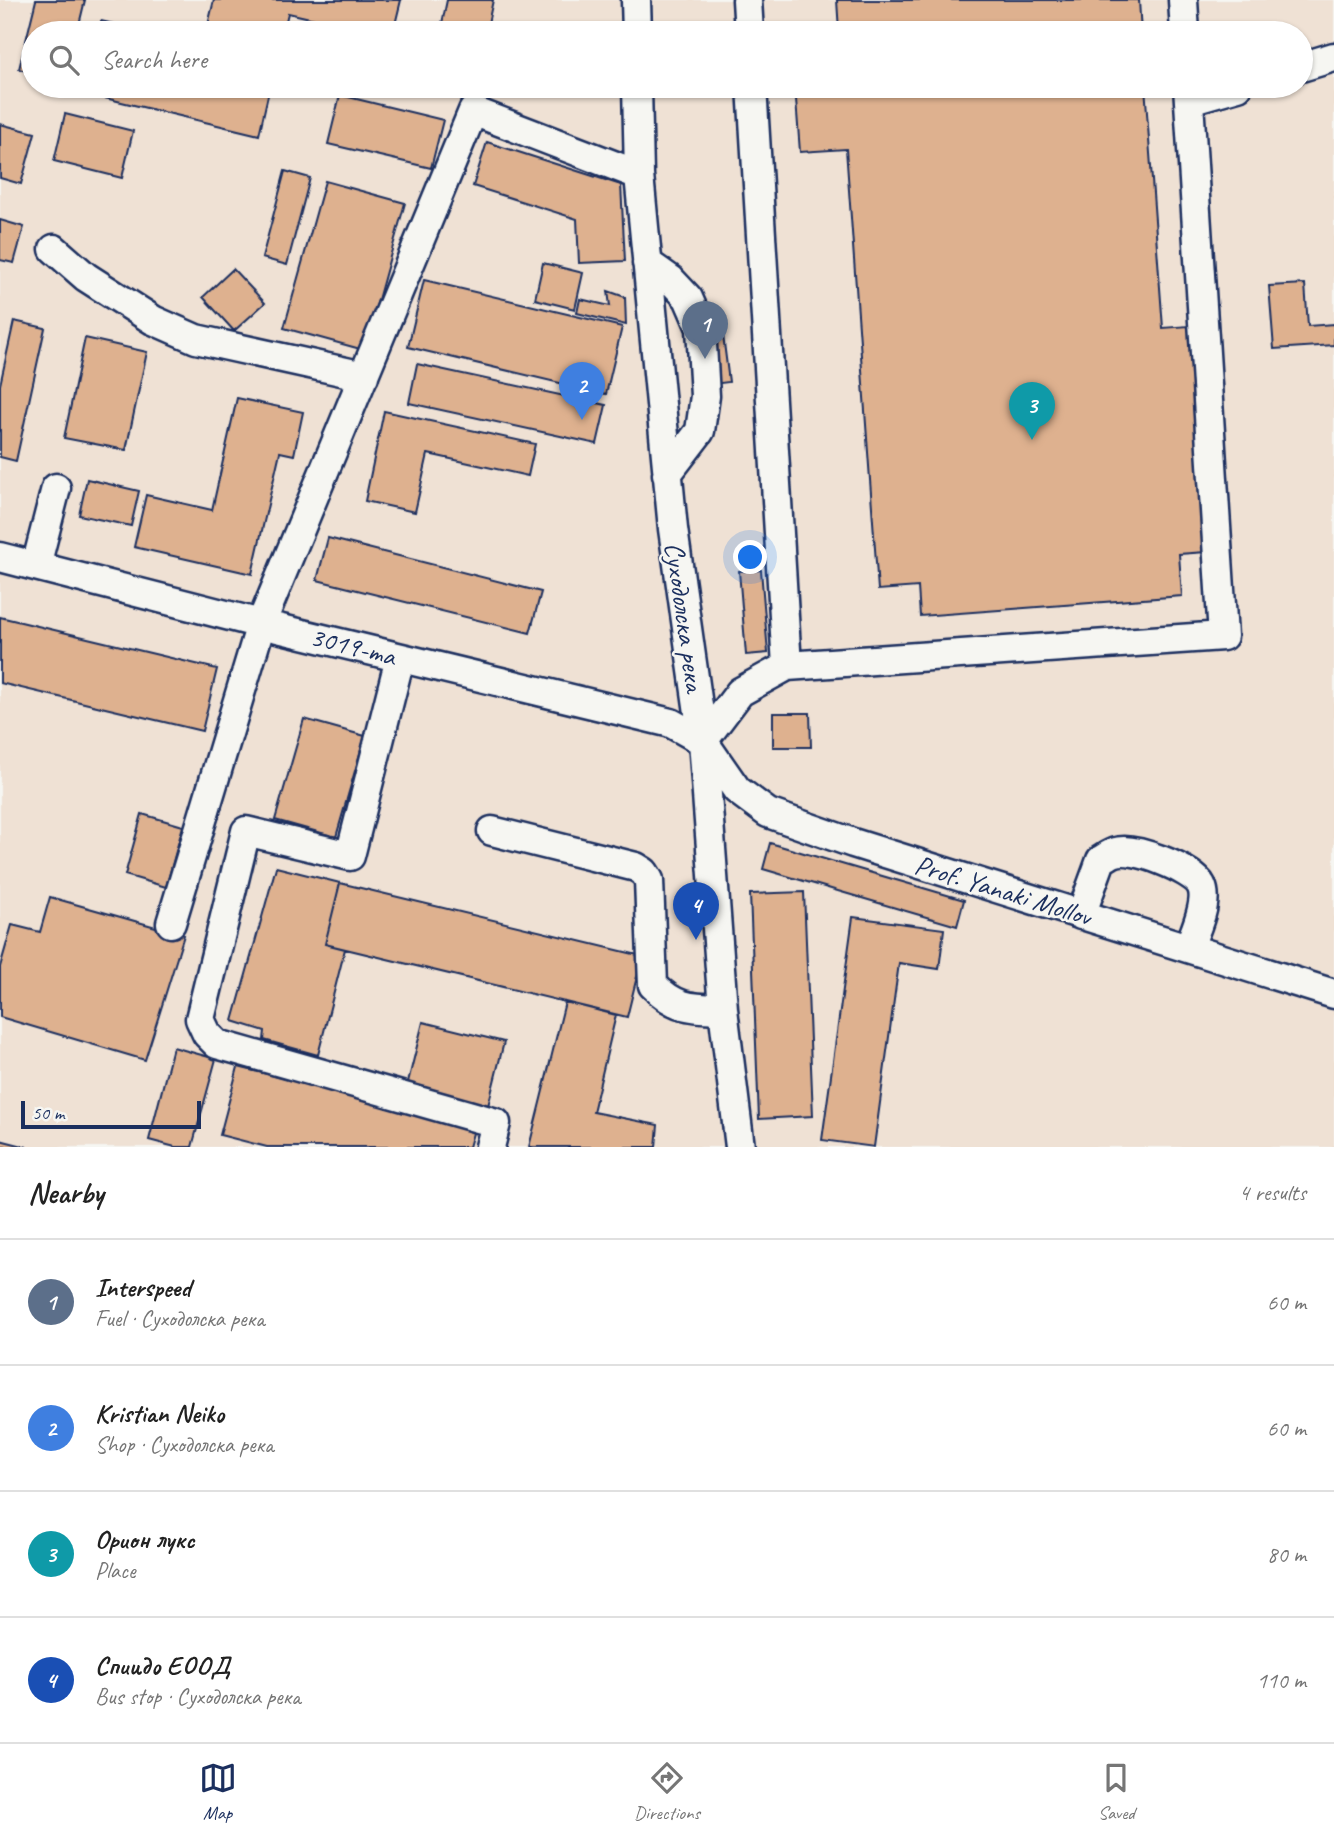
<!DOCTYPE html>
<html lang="en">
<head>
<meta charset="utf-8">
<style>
	:root { --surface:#fff; --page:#f2f2f2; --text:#222; --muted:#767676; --line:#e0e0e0; --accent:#1b2f5e }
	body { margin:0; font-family:Caveat,sans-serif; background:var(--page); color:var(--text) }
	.scale { position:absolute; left:21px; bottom:18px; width:180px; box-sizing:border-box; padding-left:7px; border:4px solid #1b2f5e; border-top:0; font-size:19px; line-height:24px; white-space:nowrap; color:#1b2f5e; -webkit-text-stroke:5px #f6f6f2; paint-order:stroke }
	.you { position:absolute; left:751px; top:558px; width:24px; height:24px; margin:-18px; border:5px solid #fff; border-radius:50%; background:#1a73e8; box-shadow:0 0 0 10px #1a73e833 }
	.badge { display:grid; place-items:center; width:46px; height:46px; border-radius:50%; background:var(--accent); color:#fff; font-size:23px; font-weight:700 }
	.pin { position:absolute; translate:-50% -58px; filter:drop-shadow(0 2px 4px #0008) }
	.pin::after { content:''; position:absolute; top:37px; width:24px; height:21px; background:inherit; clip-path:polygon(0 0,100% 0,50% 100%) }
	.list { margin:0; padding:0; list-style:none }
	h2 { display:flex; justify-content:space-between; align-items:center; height:91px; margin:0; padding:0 28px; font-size:30px }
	h2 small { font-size:23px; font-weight:400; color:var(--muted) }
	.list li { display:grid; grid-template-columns:46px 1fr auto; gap:21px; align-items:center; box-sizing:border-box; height:126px; padding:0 28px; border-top:2px solid var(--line) }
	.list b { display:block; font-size:26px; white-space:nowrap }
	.list p { margin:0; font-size:23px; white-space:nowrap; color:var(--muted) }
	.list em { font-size:23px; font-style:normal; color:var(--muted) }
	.icon { flex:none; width:38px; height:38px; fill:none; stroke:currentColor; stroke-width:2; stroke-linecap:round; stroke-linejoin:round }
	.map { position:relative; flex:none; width:1334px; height:1147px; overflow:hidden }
	.search { position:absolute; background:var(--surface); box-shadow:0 2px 5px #0004; left:21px; right:21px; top:21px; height:77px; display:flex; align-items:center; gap:18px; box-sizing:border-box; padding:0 24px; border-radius:38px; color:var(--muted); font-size:26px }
	.sheet { height:595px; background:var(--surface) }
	nav { display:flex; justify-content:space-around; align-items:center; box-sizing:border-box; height:98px; border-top:2px solid var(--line); background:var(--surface); font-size:19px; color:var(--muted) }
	nav a { display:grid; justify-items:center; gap:4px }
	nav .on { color:var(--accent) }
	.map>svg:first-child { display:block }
</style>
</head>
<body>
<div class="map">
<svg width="1334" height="1147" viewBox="0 0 1334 1147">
	<rect width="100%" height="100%" fill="#f6f6f2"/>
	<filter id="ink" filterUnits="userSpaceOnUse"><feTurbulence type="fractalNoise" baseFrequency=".0143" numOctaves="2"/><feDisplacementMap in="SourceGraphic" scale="14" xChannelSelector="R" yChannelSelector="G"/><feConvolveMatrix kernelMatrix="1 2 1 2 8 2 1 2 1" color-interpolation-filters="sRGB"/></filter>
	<g filter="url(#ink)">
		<path fill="#efe1d4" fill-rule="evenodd" d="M0,0H1334V1147H0ZM33,33H1301V86H33Z"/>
		<path fill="#deb18f" stroke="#1b2f5e" stroke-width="2" d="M36,0H85L77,33H33V73L19,69Z
			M214,0H401L393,33H376L288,13L283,33H206Z
			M447,0H493L486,33H440Z
			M837,0H1139L1141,33H803L839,31Z
			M101,21L152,33H98Z
			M86,86H270L259,135L84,93Z
			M429,86H475L472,98L428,89Z
			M795,86H1145L1163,328L1189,326L1206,552L1179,554L1182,596L920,616L918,587L878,590L846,149L800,152Z
			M340,95L443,120L431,168L328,144Z
			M65,114L133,131L122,178L54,161Z
			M0,124L35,133L21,184L0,178Z
			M487,142L621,185L625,261L579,263L577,219L473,186Z
			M285,171L310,178L287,265L262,258Z
			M325,181L405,203L364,350L284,328Z
			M0,220L24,227L14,263L0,260Z
			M543,263L583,273L575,309L535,299Z
			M233,269L265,303L234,331L203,297Z
			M424,280L622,327L606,394L408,347Z
			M1305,284L1308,326L1334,324V345L1274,349L1269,286Z
			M608,291L625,297L626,325L577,313L580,299L610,306Z
			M14,321L45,328L16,461L0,457V385Z
			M723,335L729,382L697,386L692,338Z
			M85,338L147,352L126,450L64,438Z
			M417,364L606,405L597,444L409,403Z
			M237,398L303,412L294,455L280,452L252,574L134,547L146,495L212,510Z
			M384,411L535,444L528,476L428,454L415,512L365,501Z
			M87,479L139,491L131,526L79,515Z
			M328,538L541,592L530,633L317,580Z
			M761,570L768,653L746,655L739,571Z
			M0,617L217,669L202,731L0,683Z
			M773,713H810L811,747H773Z
			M304,719L365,736L336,837L275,820Z
			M142,814L183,826L166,887L125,875Z
			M770,843L964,900L957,926L763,869Z
			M276,867L340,883L325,944L345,949L318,1055L264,1040L265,1031L233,1021Z
			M340,883L642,956L627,1017L325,944Z
			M804,892L813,1116L759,1119L750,894Z
			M50,897L184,935L145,1060L0,1017V967L12,925L40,932Z
			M853,917L944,929L939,969L899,963L874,1147L822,1140Z
			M565,1002L616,1015L593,1112L658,1125L656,1147H529Z
			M423,1022L504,1042L488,1106L407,1086Z
			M173,1047L216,1059L192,1147H175L149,1140Z
			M238,1067L475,1126L469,1147H267L220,1135Z
			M0,1140L27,1147H0Z"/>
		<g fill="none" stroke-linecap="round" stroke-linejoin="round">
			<defs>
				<path id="minor" d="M636,0L637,33
					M747,0L749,33
					M1183,0L1185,33
					M1301,67L1334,57
					M637,86L639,175L673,529L703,741L723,1009L740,1147
					M752,86L787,666
					M1189,100L1238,86
					M54,249L86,277L153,320L196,339L364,376
					M647,263L671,280L688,298L701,328L705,396L700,431L667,474
					M0,557L261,624L671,723L703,741L737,790L768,813L853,843L1334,994
					M36,566L56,488
					M400,658L350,856L246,831L200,1019L207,1034L217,1044L496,1123L490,1147
					M703,741L740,692L787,666L1223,636L1188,86
					M492,831L636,867L644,872L649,880L653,985C676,1009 692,1008 723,1009
					M1081,915L1101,860C1106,857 1111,853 1116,852C1133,846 1192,869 1201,885C1210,902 1194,931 1189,948
					M171,923L261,624L473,111L639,175"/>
			</defs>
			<use href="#minor" stroke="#1b2f5e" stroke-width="33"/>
			<use href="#minor" stroke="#f6f6f2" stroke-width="28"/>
		</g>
	</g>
	<g text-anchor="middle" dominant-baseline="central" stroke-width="5" stroke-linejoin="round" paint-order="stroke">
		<g font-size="28" fill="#1b2f5e" stroke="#f6f6f2">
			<text transform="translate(685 617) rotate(82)">Суходолска река</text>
			<text transform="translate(353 646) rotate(14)">3019-та</text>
			<text transform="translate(1003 890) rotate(17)">Prof. Yanaki Mollov</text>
		</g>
	</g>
</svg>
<div class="scale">50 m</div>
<div class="you"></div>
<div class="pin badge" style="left:705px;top:359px;background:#5c6f8a">1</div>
<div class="pin badge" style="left:582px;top:420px;background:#3f7fe0">2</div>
<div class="pin badge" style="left:1032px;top:440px;background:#0f9aa8">3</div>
<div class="pin badge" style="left:696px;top:940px;background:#1a4fb4">4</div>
<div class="search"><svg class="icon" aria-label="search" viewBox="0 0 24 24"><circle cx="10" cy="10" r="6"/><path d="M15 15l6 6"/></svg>Search here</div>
</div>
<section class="sheet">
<h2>Nearby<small>4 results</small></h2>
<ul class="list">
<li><span class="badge" style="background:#5c6f8a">1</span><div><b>Interspeed</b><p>Fuel · Суходолска река</p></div><em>60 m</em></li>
<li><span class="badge" style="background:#3f7fe0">2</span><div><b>Kristian Neiko</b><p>Shop · Суходолска река</p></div><em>60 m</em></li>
<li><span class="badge" style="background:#0f9aa8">3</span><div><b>Орион лукс</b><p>Place</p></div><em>80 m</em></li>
<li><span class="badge" style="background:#1a4fb4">4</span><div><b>Спиидо ЕООД</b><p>Bus stop · Суходолска река</p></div><em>110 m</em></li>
</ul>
</section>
<nav>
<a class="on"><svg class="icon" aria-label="map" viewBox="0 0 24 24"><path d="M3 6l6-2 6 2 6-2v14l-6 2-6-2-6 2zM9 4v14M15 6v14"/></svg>Map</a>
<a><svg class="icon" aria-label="directions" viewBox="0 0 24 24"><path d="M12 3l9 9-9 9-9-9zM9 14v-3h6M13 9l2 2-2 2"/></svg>Directions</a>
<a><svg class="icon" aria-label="saved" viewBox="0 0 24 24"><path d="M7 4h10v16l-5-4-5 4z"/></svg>Saved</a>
</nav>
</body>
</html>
